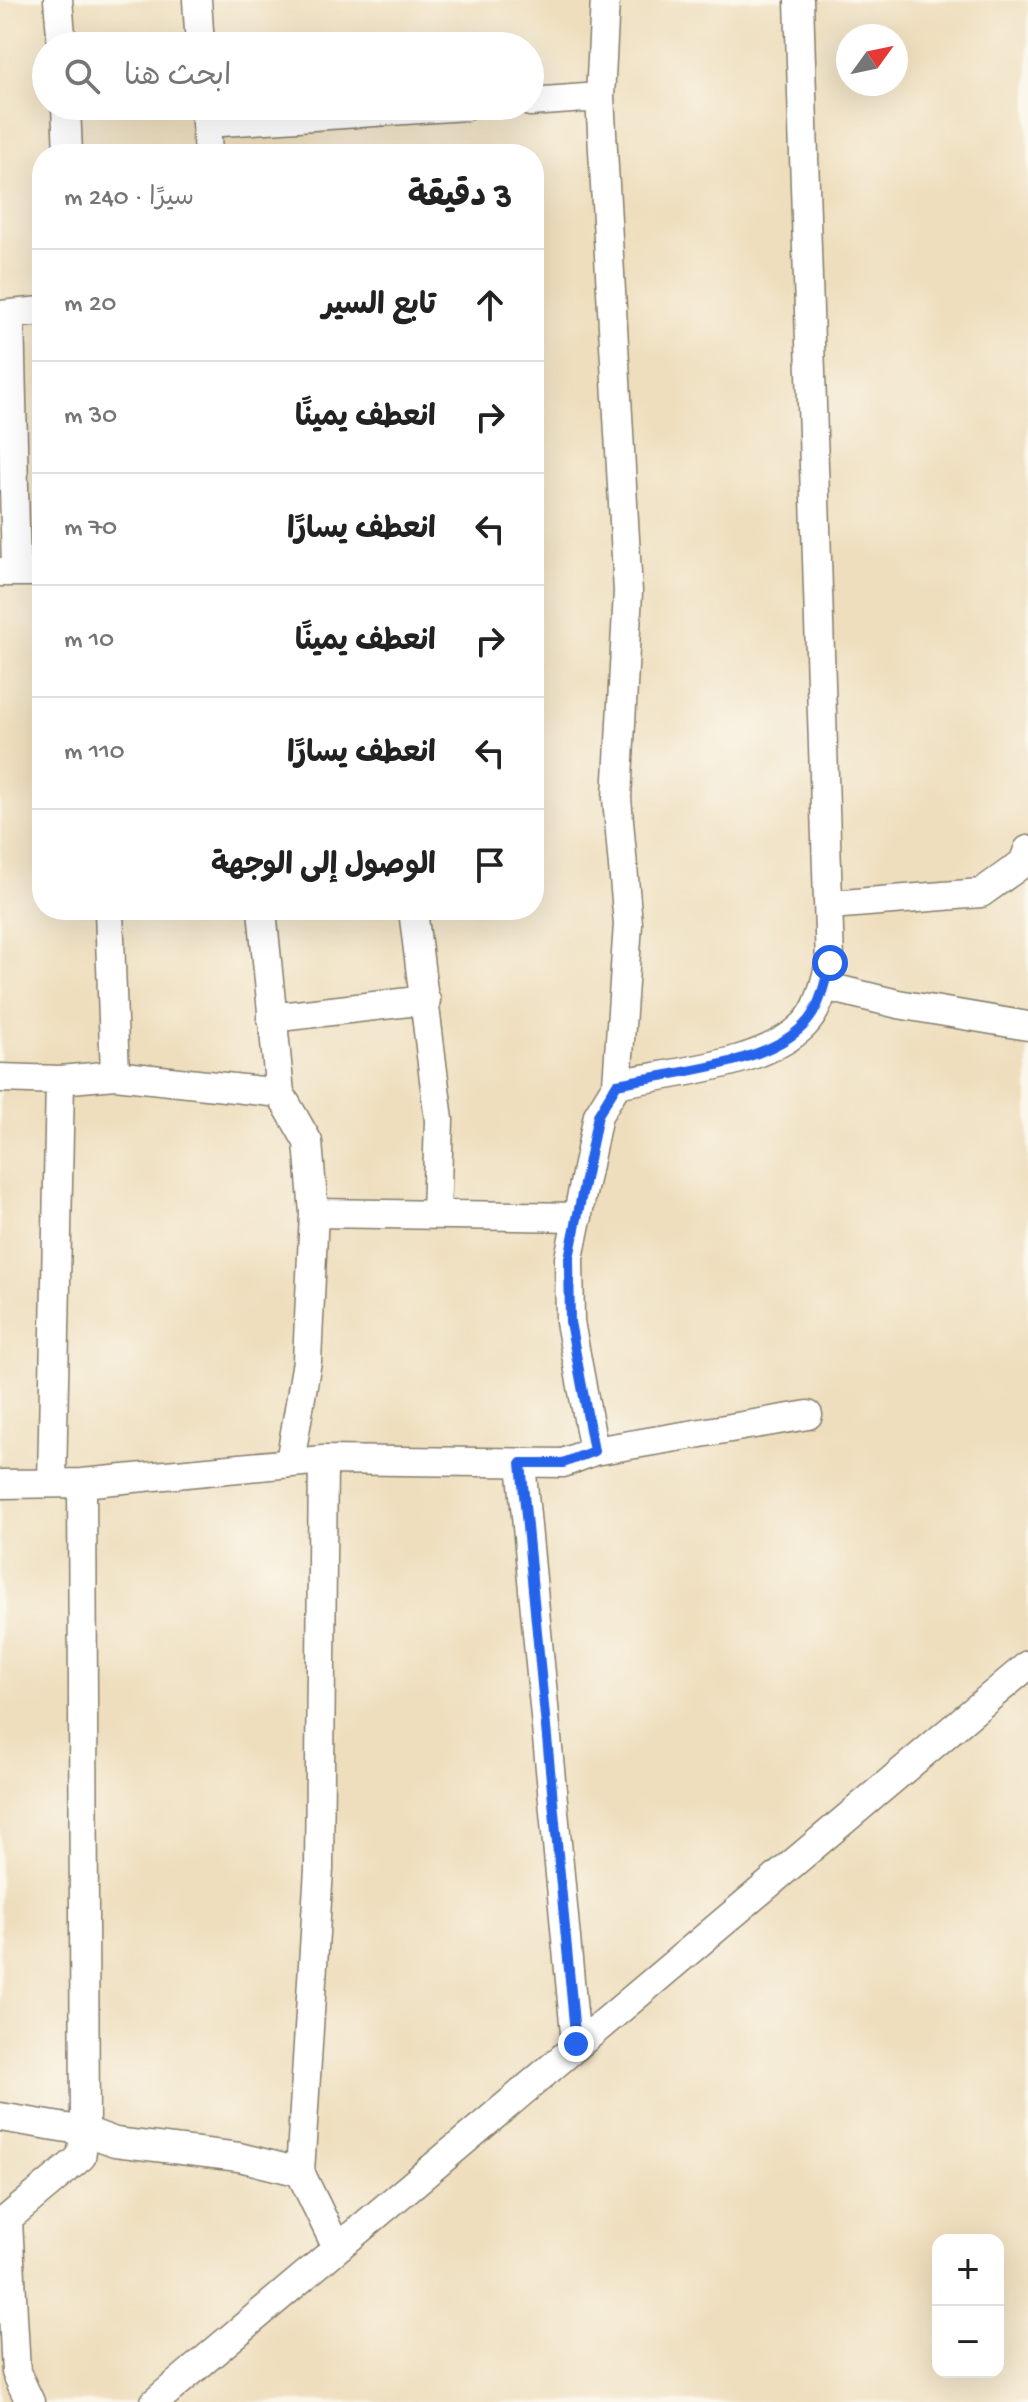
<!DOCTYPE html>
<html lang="ar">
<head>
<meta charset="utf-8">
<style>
	:root { --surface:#fff; --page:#f6f6f6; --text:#222; --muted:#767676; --line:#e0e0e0 }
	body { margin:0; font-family:"Gochi Hand","Playpen Sans Arabic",sans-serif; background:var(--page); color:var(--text); direction:rtl }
	.controls { position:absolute; right:24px; bottom:24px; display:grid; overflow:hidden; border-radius:16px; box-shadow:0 8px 32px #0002 }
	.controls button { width:72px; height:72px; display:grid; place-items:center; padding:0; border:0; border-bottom:2px solid var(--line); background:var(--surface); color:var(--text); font:40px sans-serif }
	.compass { position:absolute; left:836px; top:24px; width:72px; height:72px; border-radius:50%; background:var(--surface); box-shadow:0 8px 32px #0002; rotate:57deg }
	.stop { position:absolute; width:24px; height:24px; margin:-18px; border:6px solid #2563eb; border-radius:50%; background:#fff }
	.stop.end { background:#2563eb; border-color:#fff; box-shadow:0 2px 8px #0008 }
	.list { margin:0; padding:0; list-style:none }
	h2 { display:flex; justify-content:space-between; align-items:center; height:104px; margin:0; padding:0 32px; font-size:34px }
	h2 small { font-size:26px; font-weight:400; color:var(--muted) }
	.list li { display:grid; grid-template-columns:52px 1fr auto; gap:24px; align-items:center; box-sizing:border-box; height:112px; padding:0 32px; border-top:2px solid var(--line) }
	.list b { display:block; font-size:30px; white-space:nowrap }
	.list em { font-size:26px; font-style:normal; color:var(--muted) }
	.icon { flex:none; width:44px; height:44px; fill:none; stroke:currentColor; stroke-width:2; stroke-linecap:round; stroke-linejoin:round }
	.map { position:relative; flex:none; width:1028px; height:2402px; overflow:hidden; direction:ltr }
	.search { position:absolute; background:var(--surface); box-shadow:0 8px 32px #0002; left:32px; top:32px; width:512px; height:88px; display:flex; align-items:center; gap:20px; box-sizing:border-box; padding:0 28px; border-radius:44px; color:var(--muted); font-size:30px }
	.panel { position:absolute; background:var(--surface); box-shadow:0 8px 32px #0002; left:32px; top:144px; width:512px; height:776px; border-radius:32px; direction:rtl }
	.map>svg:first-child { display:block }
</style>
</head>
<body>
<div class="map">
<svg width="1028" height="2402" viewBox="0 0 1028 2402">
	<rect width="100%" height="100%" fill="#fbf7ec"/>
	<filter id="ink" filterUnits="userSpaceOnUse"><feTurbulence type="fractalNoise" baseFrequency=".0125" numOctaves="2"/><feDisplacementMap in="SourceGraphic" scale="16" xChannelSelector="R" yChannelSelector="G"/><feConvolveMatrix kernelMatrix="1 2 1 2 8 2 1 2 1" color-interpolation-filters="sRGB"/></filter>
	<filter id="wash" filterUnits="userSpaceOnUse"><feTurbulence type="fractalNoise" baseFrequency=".006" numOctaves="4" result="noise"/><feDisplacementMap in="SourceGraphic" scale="32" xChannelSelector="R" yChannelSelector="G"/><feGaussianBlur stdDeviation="1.8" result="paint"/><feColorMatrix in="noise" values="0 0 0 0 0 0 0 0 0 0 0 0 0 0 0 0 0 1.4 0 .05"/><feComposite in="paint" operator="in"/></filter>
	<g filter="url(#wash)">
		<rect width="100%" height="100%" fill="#eedebd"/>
	</g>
	<g filter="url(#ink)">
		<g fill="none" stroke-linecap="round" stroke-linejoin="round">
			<defs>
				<path id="street" d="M58,0L62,46
					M197,0L200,46
					M530,102L600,97
					M66,106L68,154
					M205,107L208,154
					M206,123L466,106
					M10,314L16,572
					M0,315L42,311
					M0,572H42
					M830,905L981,893L1023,863L1028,850
					M109,910L115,1075
					M262,910L280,1093L308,1142L314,1213L307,1361L290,1462
					M413,910L439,1120L436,1215
					M824,986L898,1004L1028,1026
					M271,1018L426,1000
					M0,1078L60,1080L115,1075L280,1093
					M617,1084C672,1072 763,1066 804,1025C820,1009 824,985 830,963L799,0
					M314,1213L578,1217
					M594,1451L570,1322L569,1258L598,1115L617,1084L628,924L617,798L628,592L600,97L605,0
					M521,1463L576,2044
					M52,1483L60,1080
					M0,1484L82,1483L323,1460L563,1463L594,1451L808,1415
					M0,2117L85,2131L115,2142L239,2157L300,2172L336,2246
					M300,2172L319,1869L323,1460
					M8,2221L16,2372L30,2402
					M0,2225L81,2157L85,2131L82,1483
					M155,2402L1028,1665"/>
			</defs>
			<use href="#street" stroke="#857d6c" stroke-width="31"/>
			<use href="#street" stroke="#fff" stroke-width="28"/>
		</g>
	</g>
	<g fill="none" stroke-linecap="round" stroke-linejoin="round" filter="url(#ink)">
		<path stroke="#2563eb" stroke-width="10" d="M576,2044L521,1463H563L594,1451L570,1322L569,1258L598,1115L617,1084C672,1072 764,1066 804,1025C820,1009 824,985 830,963"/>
	</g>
</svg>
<div class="controls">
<button>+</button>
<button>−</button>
</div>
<svg class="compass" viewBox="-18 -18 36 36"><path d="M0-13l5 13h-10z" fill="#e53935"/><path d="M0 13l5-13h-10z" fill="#767676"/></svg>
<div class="stop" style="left:830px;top:963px"></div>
<div class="stop end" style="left:576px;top:2044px"></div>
<div class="search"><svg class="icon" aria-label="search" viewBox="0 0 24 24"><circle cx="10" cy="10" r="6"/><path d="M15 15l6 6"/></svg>ابحث هنا</div>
<section class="panel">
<h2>3 دقيقة<small>سيرًا · 240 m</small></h2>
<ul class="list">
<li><svg class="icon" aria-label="ahead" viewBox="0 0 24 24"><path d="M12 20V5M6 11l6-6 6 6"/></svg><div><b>تابع السير</b></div><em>20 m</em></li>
<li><svg class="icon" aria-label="right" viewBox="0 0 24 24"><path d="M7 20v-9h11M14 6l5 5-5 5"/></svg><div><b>انعطف يمينًا</b></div><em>30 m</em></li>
<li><svg class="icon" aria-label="left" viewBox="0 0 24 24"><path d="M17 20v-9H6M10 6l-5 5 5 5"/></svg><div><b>انعطف يسارًا</b></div><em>70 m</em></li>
<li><svg class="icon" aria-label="right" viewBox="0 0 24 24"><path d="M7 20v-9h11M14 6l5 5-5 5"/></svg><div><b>انعطف يمينًا</b></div><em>10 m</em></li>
<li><svg class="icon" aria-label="left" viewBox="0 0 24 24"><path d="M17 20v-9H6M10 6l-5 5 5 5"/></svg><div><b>انعطف يسارًا</b></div><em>110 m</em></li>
<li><svg class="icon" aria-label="arrive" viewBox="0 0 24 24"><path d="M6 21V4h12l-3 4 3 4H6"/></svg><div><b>الوصول إلى الوجهة</b></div></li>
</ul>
</section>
</div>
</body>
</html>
